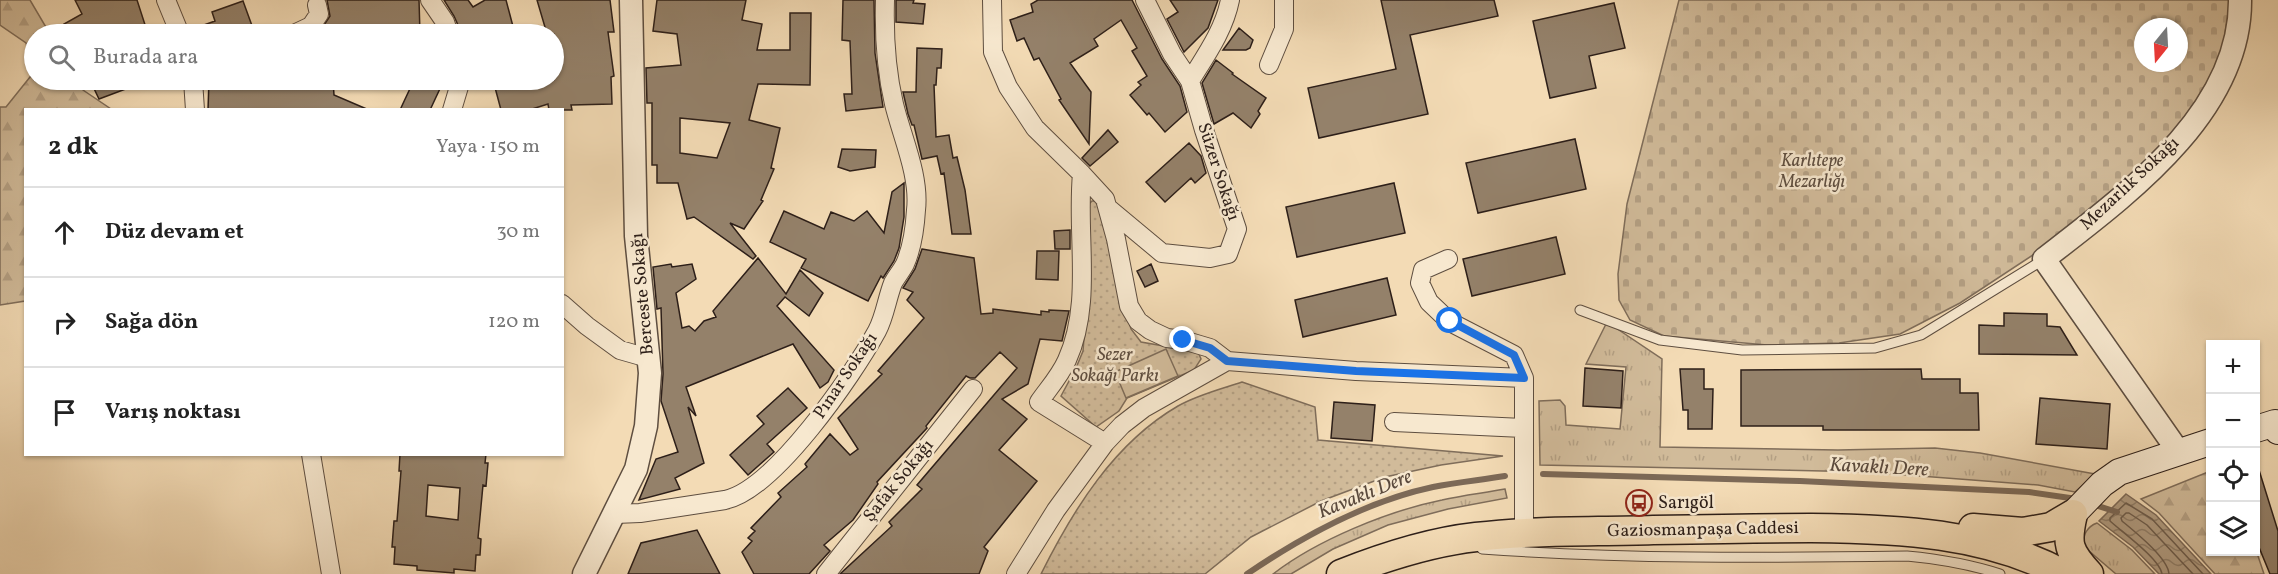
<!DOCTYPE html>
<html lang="tr">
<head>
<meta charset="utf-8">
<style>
	:root { --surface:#fff; --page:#f6f6f6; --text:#222; --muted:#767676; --line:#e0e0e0 }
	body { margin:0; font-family:Vollkorn,serif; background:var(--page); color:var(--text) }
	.controls { position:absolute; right:18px; bottom:18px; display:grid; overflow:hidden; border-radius:0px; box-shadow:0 2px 4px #0004 }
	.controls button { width:54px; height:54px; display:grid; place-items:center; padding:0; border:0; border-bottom:2px solid var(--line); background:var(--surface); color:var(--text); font:30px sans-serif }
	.compass { position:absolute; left:2134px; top:18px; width:54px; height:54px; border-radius:50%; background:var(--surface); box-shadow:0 2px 4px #0004; rotate:198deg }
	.stop { position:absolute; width:18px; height:18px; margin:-14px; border:4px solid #1a73e8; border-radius:50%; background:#fff }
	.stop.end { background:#1a73e8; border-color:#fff; box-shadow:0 2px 6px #0008 }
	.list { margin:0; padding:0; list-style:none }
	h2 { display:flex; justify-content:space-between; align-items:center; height:78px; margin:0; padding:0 24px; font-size:26px }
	h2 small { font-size:20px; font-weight:400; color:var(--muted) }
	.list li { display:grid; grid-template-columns:39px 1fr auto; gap:18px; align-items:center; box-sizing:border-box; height:90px; padding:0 24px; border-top:2px solid var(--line) }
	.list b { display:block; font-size:22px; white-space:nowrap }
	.list em { font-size:20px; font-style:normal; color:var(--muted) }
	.icon { flex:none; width:33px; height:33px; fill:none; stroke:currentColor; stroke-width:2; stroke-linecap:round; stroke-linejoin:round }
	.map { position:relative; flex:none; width:2278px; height:574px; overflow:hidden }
	.search { position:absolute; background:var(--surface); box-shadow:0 2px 4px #0004; left:24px; top:24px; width:540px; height:66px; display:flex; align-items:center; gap:15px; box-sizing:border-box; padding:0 21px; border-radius:33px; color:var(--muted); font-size:22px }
	.panel { position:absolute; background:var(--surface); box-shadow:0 2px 4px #0004; left:24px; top:108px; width:540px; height:348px; border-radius:0px }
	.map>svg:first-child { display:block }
</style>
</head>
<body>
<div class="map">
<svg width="2278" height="574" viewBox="0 0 2278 574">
	<defs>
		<pattern id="grass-tufts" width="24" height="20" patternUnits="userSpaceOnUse" patternTransform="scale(1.5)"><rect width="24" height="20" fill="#d1bb9a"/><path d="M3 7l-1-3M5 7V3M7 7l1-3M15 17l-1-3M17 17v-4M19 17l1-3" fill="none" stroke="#b4a084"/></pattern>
		<pattern id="forest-firs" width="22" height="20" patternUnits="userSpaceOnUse" patternTransform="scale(1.5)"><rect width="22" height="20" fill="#d1bb9a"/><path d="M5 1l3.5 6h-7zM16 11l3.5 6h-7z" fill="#b4a084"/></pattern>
		<pattern id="cemetery-stones" width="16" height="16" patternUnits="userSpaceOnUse" patternTransform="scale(1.5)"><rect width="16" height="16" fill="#d1bb9a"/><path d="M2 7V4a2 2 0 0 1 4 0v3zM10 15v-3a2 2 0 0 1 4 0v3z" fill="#b4a084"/></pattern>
		<pattern id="park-dots" width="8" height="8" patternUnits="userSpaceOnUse" patternTransform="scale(1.5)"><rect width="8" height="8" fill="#d1bb9a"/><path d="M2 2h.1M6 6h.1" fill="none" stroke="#b4a084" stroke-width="1.8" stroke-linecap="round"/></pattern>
		<pattern id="water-waves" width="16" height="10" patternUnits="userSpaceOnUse" patternTransform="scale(1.5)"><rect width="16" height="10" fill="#b09b80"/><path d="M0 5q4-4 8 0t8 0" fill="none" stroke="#907e68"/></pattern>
	</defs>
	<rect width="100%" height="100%" fill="#f3dbb5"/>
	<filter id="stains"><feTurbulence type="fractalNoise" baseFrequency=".00333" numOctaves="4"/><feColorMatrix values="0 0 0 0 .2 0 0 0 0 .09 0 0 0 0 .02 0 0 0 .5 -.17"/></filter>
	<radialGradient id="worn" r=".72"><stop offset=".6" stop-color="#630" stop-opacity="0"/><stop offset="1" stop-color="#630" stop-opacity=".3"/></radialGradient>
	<path fill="url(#grass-tufts)" stroke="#7f6d5a" stroke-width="1.5" d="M1607,322L1662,359L1660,447L1838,450L1935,448L1980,453L2095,474L2075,492L2038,485L1868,472L1540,465L1539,401L1560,400L1565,406L1566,425L1620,429L1626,367L1586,364Z
		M1505,489L1507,498L1448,509L1388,525L1333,549L1291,574H1273C1317,540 1388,511 1442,500C1463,495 1484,493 1505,489Z
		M2097,523L2132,550L2155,574H2116L2082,545C2084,535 2086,527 2097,523Z"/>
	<path fill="url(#forest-firs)" stroke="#7f6d5a" stroke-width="1.5" d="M0,0H30L50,34H34V80H77L83,90L111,109L26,110L25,301L0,305V107H6L34,72L26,43L0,25Z
		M2208,472L2210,479V552L2256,550L2264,574H2215L2159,513L2141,499Z"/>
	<path fill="url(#cemetery-stones)" stroke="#7f6d5a" stroke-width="1.5" fill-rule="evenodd" d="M1679,0H2230L2220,67L2193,110L2139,172L2048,245L1960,303L1900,334L1839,343L1767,345L1664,336L1630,320L1619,300L1618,274L1627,204ZM2143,27H2179V63H2143Z"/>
	<path fill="url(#park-dots)" stroke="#7f6d5a" stroke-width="1.5" d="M1092,201H1099L1131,329L1141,342L1198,352L1201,359L1194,370L1127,398L1119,411L1096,427L1061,396L1076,368L1083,351L1088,284L1087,206Z
		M1242,382L1315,407L1318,440L1503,456L1441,465L1385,477L1321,501L1251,537L1205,574H1041C1073,510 1114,443 1178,406C1197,395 1221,389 1242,382Z"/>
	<path fill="#d1bb9a" stroke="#7f6d5a" stroke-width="1.5" d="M1166,349L1178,376L1126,398L1115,372Z"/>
	<path fill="url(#water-waves)" stroke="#7c6957" stroke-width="1.5" d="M2126,494L2156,515L2211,574H2159L2133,547L2099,521Z"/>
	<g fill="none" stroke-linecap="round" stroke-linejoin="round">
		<path stroke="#6e5d4c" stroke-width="1.5" d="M2162,574C2160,559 2122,532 2110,521V518L2126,503L2152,519L2203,574
			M2169,574C2168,558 2134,531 2122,521L2121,518L2126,513H2129L2147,525L2193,574"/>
		<path stroke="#7c6957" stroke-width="6" d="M1543,474L1800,481L2029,492L2077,499
			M2092,504L2117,512
			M1247,574C1303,536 1367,501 1433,487C1457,482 1481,480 1505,476"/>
	</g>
	<path fill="#94816a" stroke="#2d1f19" stroke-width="1.5" fill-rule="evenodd" d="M75,0H137L148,34H70L64,24L82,14Z
		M327,0H419L420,34H318L330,16Z
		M444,0H468L473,7L485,0H506L515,34H462L454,16Z
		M537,0H610L614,32H608L614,76L611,77L612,104L571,105L572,110H549L548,104L529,110H501L493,80H554V34H547Z
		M657,0H746L742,20L762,24L757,50H790V13H811L810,85L758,84L749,120L780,128L771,168L774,169L761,200L763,201L744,229L730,223L756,256L753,259L694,217L687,219L678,183H657V165H652V103H647L646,68L681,65L677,34L653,31ZM680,118L730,123L717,158L680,153Z
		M843,0H874L875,53L883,107L846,111L844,94H852L850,41L842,40Z
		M896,0H914L913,3L925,4L923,24L896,22Z
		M1038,0H1132L1162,59L1180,86L1187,112L1165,132L1149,113L1147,115L1130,95L1141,85L1138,82L1147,76L1132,51L1137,48L1121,20L1094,39L1098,46L1070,63L1091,92L1089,144L1059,100L1061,99L1039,58L1034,60L1024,38L1017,41L1010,20L1033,12L1031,4Z
		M1170,0H1218L1208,28L1184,52L1167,19L1178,12Z
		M1381,0H1494L1498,16L1410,35L1428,114L1319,138L1308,88L1396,69Z
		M243,1L255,34H191L190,30L215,21L212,12Z
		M1614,3L1625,48L1589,56L1596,88L1550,98L1533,21Z
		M1239,28L1253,40L1250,48L1246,50H1223Z
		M917,48L942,49L941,68H937L936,85H934L936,137L949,135L953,158L957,157L965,190L971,234H952L944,173L941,174L937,156L922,159L914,125H912L908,114L903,92H916Z
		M1216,60L1233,73L1232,74L1266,98L1258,111L1260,114L1251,128L1233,113L1214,124L1202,83Z
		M90,80H146L147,81L99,99Z
		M209,80H333L334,95L369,110H208Z
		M414,80H444L430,110H400Z
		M1108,130L1118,142L1090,166L1082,158Z
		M1575,139L1586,189L1478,213L1466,163Z
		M1189,143L1201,156L1206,173L1195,183L1191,178L1165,202L1146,182Z
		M842,149L876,150L875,167L850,171L838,167Z
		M904,183V217L899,248L894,261L883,278L881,276L868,301L801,268L806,259L770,242L784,211L824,229L831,212L854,221L867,211L884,233L892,192Z
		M1394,183L1405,233L1297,257L1286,207Z
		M1070,230V249H1055L1054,231Z
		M1556,237L1565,274L1472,296L1463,259Z
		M922,249L974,258L981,314L993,313V309L1041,315V311L1049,312V310L1069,311L1062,341L1040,339L1028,384L1002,399L1027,419L999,450L1037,481L984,547L988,551L979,574H840L892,526L889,522L922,489L917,485L1017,368L1000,352L975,378H970L966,376L926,426L927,428L877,482L878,484L853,520L824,545L830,551L809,574H754L742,552L752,541L748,538L755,531L751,528L781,497L778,493L807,467L805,464L830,434L850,455L858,449L838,418L882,374L878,371L924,318L907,300L913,292L903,288L915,269Z
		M1037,251H1059L1058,280L1036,279Z
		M758,258L786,294L800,270L823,293L809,316L785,297L777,306L834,370L828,382L820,388L793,344L686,387L696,416L688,407L704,463L675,478L680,489L639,500L656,459L678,452L661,401L663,374L661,308L657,309L653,267L671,264L672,267L692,264L696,279L676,293L682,328L689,326L695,331L704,321L716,317L713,311Z
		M1151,264L1158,281L1145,287L1137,271Z
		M1387,278L1396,315L1303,337L1295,300Z
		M2004,313L2047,314V326L2060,327L2077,355L1979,354V325L2004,326Z
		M1585,368L1623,371L1621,408L1583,406Z
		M1680,369H1704V389H1713L1712,429H1688V410H1683Z
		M1921,369L1922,379H1960V393H1978L1979,430H1823V426H1741V370Z
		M788,388L807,408L767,444L774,452L748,475L730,455L764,424L757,416Z
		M2040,398L2110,404L2107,449L2036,444Z
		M1334,402L1375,405L1372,441L1331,438Z
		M400,454H486L485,463H488L486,486L483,485L478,538L481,539L480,555H476L475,571L454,569V573L417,570V566L394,564L395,547H392L394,521H397L401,471H399ZM428,485L460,488L458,520L426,516Z
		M2259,470L2278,531V574H2270L2256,540V471Z
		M697,530L720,574H628L641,543Z"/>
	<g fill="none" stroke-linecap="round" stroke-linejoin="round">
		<defs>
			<path id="service" d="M1580,310L1660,340L1742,350L1875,348L1921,335L2043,260
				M1482,549C1623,559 1765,558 1907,556C1939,559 1969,564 2000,574"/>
			<path id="minor" d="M166,0L180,34
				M430,0L445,22L449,34
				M992,0L993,52L1008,87L1035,128L1082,174L1105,199L1116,239L1129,306L1138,321L1150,330L1167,338L1183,340L1210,348L1227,361
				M294,34L311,26L319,14L317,5
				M1269,65L1284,29V0
				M193,80L195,110
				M1190,81C1206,55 1224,30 1230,0
				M452,110L461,80
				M1108,208L1162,253L1210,258L1228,254L1237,229L1204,130L1190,81L1172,54L1145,0
				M1448,259L1423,270L1420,283L1429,302L1450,322L1514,355L1524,378V534
				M562,304L587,326L620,350L648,358
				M1394,422L1523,428
				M1105,443L1122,425L1144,408L1227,361L1356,371L1524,378
				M311,454L331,574
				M615,514L640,513L725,500C774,490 853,375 877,331C885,316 887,298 893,283C897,276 902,270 905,264C912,248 915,227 916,210C920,176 902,137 894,104C886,70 884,35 885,0
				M826,574L973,389
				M1016,574L1056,510L1105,443L1039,402C1048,389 1060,376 1067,360C1093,303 1076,235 1082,174"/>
			<path id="tertiary" d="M2178,451L2044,259C2125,196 2241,113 2240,0
				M584,574L636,469L646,426L650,373L636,236L631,0"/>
			<path id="secondary" d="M2256,429L2275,423L2278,431
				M2073,514L2102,484L2119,472L2210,442"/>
			<path id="primary" d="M1973,528L2023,532L2051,527L2073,514C2066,544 2068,551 2089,574
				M1341,574C1384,557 1430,542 1476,537C1534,530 1594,532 1653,530C1706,529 1759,528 1811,528C1898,529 1985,532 2063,574"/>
		</defs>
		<use href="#service" stroke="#5e4e40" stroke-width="11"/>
		<use href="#minor" stroke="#5e4e40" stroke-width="20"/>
		<use href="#tertiary" stroke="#5e4e40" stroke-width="25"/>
		<use href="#secondary" stroke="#2d1f19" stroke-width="28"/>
		<use href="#primary" stroke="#2d1f19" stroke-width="31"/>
		<use href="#service" stroke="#f7e8cf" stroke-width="9"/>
		<use href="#minor" stroke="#f7e8cf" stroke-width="18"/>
		<use href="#tertiary" stroke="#f7e8cf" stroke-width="22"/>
		<use href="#secondary" stroke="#f7e8cf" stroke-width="26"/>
		<use href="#primary" stroke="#f3dbb5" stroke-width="28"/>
	</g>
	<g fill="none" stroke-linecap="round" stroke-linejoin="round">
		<path stroke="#1a73e8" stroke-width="8" d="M1183,340L1210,348L1227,361L1356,371L1524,378L1514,355L1450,321"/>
	</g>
	<defs>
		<symbol id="bus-ring" viewBox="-11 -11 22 22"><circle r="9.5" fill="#f7e8cf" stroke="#8f2418" stroke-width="1.5"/><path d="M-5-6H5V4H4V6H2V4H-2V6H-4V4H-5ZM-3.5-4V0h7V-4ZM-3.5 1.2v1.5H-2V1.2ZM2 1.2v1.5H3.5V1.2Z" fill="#8f2418"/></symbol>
	</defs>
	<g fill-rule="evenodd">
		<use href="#bus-ring" x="1624" y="488" width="30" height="30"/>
	</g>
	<g text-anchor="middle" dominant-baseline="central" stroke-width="5" stroke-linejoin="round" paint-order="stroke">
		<g font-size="18" font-style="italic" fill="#5e4e40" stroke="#f7e8cf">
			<text x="1812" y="161">Karlıtepe<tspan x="1812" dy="21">Mezarlığı</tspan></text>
			<text x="1115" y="355">Sezer<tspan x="1115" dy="21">Sokağı Parkı</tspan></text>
		</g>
		<g font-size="18" fill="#2d1f19" stroke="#f7e8cf">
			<text transform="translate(1218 172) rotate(72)">Süzer Sokağı</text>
			<text transform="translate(2130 184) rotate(-43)">Mezarlık Sokağı</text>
			<text transform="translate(643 294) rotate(-95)">Berceste Sokağı</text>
			<text transform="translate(846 376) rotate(-56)">Pınar Sokağı</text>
			<text transform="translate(899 481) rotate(-51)">Şafak Sokağı</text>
			<text transform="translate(1703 530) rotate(-1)">Gaziosmanpaşa Caddesi</text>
		</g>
		<g font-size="18" fill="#2d1f19" stroke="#f7e8cf" text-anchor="start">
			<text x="1658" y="503">Sarıgöl</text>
		</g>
		<g font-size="20" font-style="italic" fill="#5b4a3d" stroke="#f7e8cf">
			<text transform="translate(1879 468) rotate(3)">Kavaklı Dere</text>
			<text transform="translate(1365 495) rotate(-22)">Kavaklı Dere</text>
		</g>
	</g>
	<rect width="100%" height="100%" filter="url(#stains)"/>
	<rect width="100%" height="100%" fill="url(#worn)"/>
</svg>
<div class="controls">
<button>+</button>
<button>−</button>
<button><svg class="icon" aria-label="locate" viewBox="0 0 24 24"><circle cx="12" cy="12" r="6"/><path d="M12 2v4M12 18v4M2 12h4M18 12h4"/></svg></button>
<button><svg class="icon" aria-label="layers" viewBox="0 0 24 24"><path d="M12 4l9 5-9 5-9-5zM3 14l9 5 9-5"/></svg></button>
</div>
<svg class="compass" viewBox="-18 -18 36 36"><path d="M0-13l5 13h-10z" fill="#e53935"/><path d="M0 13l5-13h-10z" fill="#767676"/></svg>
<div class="stop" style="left:1450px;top:321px"></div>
<div class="stop end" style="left:1183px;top:340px"></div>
<div class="search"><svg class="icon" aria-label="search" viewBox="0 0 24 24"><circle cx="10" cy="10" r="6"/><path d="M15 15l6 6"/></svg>Burada ara</div>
<section class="panel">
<h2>2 dk<small>Yaya · 150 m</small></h2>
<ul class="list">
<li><svg class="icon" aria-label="ahead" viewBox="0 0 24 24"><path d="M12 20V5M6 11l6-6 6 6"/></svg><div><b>Düz devam et</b></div><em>30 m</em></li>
<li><svg class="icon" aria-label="right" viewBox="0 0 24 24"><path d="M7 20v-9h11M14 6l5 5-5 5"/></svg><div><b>Sağa dön</b></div><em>120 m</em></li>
<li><svg class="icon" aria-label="arrive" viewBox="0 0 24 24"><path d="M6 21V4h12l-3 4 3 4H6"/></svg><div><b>Varış noktası</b></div></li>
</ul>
</section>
</div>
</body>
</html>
